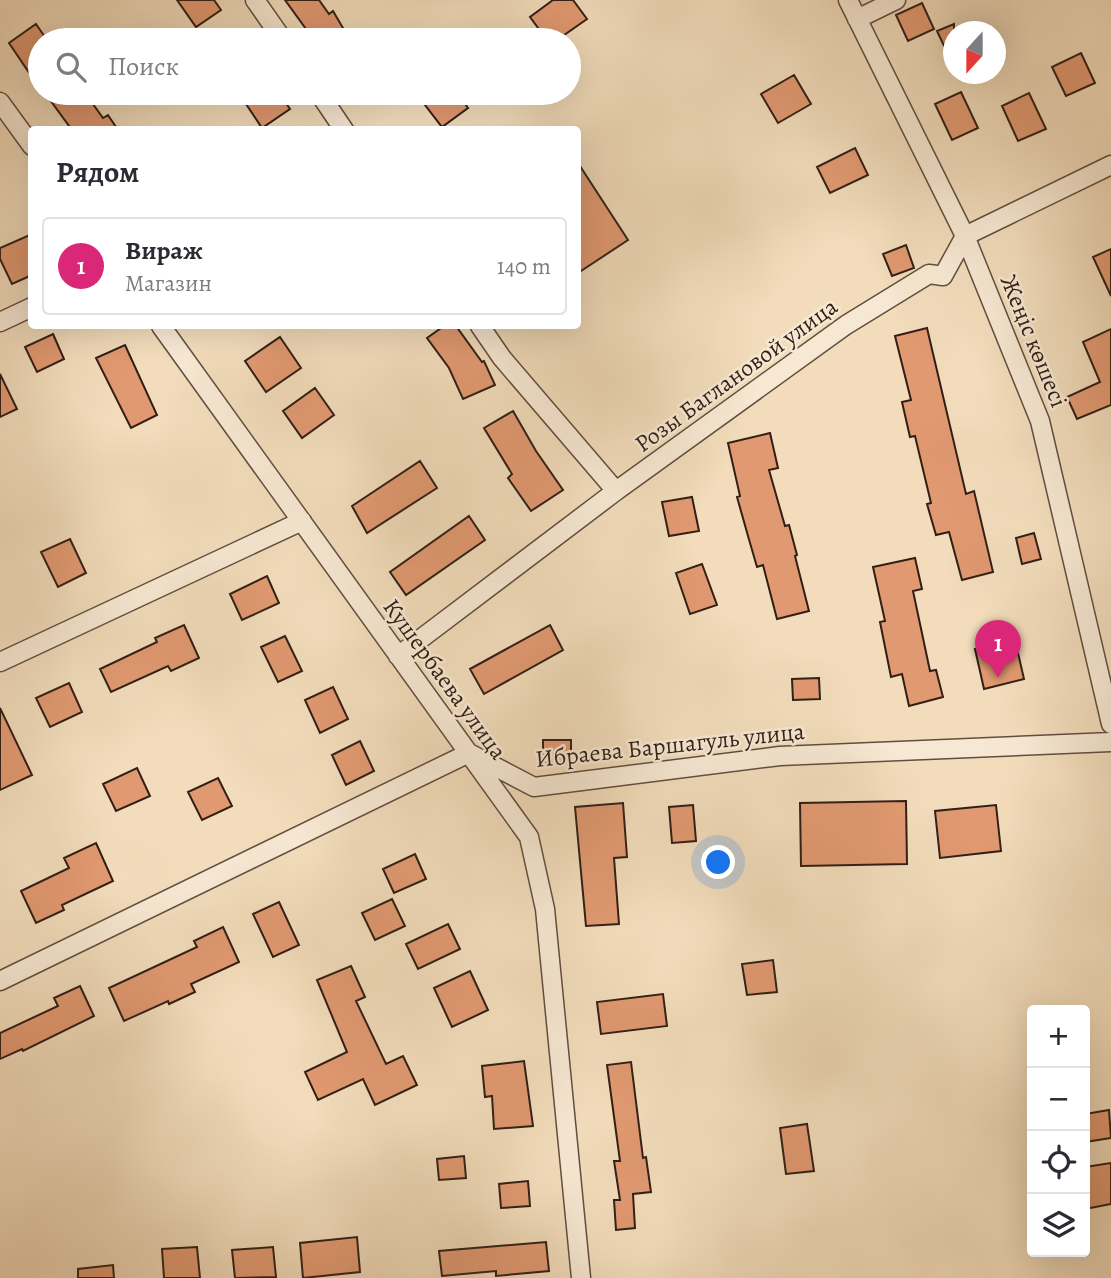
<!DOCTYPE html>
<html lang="ru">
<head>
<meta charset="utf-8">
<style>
	:root { --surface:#fff; --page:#f2f2f3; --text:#2b2b33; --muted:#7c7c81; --line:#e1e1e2; --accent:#db2777 }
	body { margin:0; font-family:Alegreya,serif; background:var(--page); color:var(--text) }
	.controls { position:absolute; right:21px; bottom:21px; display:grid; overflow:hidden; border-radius:7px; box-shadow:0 7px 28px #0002 }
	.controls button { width:63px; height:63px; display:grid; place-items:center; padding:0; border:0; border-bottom:2px solid var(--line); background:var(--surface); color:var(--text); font:35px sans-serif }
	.compass { position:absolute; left:943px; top:21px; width:63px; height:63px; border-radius:50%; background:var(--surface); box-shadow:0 7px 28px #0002; rotate:201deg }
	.you { position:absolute; left:719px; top:863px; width:24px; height:24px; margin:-18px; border:5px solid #fff; border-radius:50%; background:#1a73e8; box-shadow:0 0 0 10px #1a73e833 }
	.badge { display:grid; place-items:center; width:46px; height:46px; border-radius:50%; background:var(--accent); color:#fff; font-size:23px; font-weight:700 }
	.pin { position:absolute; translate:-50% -58px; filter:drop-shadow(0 2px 4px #0008) }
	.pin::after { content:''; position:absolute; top:37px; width:24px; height:21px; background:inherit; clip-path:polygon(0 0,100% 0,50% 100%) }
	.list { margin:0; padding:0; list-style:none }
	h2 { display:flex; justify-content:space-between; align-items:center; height:91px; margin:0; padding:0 28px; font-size:30px }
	h2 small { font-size:23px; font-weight:400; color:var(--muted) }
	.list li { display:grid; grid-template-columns:46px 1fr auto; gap:21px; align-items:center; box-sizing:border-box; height:98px; margin:0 14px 14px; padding:0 14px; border:2px solid var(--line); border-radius:7px }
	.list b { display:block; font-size:26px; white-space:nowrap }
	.list p { margin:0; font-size:23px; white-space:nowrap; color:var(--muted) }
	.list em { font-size:23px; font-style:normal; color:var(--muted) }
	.icon { flex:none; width:38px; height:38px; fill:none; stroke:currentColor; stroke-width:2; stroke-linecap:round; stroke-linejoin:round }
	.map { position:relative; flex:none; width:1111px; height:1278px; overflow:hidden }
	.search { position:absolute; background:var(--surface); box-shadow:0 7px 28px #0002; left:28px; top:28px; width:553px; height:77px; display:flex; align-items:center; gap:18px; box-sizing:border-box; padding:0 24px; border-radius:38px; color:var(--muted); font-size:26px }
	.panel { position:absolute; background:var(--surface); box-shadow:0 7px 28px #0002; left:28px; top:126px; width:553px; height:203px; border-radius:7px }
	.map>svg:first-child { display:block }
</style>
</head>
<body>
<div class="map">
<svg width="1111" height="1278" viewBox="0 0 1111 1278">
	<rect width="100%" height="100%" fill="#f2dcbb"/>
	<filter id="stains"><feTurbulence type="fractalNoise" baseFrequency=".00286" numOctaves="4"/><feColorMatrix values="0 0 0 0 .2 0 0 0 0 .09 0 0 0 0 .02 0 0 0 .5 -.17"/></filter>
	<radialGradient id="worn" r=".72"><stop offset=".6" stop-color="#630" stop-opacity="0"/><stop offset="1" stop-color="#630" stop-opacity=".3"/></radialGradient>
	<path fill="#e19971" stroke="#311f16" stroke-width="2" d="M177,0H214L221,10L196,27Z
		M285,0H319L329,14L333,11L350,40H314Z
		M553,0H573L587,19L557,40H547L530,17Z
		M922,3L934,29L908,41L896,15Z
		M36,24L47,40H40V67L30,74L9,43Z
		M954,24V67L937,31Z
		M1081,53L1095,83L1066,96L1052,67Z
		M794,75L811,104L778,123L761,94Z
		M961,92L978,128L952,140L935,104Z
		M45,93H85L103,118L108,115L118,130H72Z
		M249,93H279L290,109L262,128L242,98Z
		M442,93H457L468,108L442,127L425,105Z
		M1029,93L1046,129L1018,141L1002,106Z
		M855,148L868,175L830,193L817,167Z
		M578,163L628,240L578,273Z
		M32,234V275L12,284L0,259V248Z
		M906,245L914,268L892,276L883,254Z
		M1111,249V296L1093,257Z
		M444,326H456L482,362L484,361L495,385L463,399L449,368L427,338Z
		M927,328L966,494L974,491L993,572L962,580L949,532L936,535L927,504L931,503L915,436L910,437L902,402L911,400L895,336Z
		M1111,329V405L1077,419L1067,397L1100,382L1083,342Z
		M53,334L64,359L37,372L25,347Z
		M280,337L301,368L266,392L245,361Z
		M125,345L157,415L131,428L96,358Z
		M0,374L17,409L0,417Z
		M315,388L334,415L302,438L283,411Z
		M513,411L536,451L563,490L531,511L508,478L512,474L484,428Z
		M770,433L778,468L769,470L785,526L789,525L797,555L795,556L809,611L777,619L763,565L757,567L748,536L737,497L740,496L728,443Z
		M420,461L437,488L367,533L352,506Z
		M692,497L699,531L669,536L662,502Z
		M469,516L485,540L406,595L390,572Z
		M1034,533L1041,559L1022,564L1016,538Z
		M70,539L86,573L58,587L41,552Z
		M915,558L922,589L913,591L930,671L936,670L943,697L909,706L902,674L891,677L880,622L885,621L873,567Z
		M702,564L717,605L690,614L676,573Z
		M267,576L279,603L242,620L230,594Z
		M184,625L199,658L171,671L168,666L111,692L100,669L157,642L155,638Z
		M550,625L563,650L484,694L470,669Z
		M285,636L302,671L278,682L261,647Z
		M1015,640L1024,679L984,689L975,649Z
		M819,678L820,699L793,700L792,679Z
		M69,683L82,712L50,727L36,698Z
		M333,687L348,719L320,733L305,700Z
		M0,708L32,775L0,790Z
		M543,740H571V763H543Z
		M360,741L374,771L346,785L332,755Z
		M137,768L150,796L116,811L103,784Z
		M218,778L232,806L202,820L188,792Z
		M906,801L907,864L801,866L800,803Z
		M623,803L627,857L614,858L619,924L586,926L575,807Z
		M693,805L696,841L672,843L669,807Z
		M996,805L1001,851L940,858L935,811Z
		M96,843L113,881L62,905L64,910L36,923L21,891L69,868L64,858Z
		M415,854L426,879L394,893L383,869Z
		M392,899L405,926L375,940L362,913Z
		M279,902L299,945L273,957L253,914Z
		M448,924L460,949L418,969L406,944Z
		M223,927L239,962L191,984L195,992L169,1004L168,1001L124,1021L109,988L197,947L194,941Z
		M773,960L777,992L747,995L742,964Z
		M351,966L365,997L356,1001L386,1064L403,1056L417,1085L375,1105L363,1079L318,1100L305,1072L347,1052L317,980Z
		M470,971L488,1010L452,1027L434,988Z
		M80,986L94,1016L23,1051L22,1049L0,1059V1033L58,1006L54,998Z
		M663,994L667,1026L601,1034L597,1002Z
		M524,1061L533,1126L494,1129L492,1096L485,1097L482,1066Z
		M631,1062L643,1158L646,1157L651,1192L633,1194L635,1228L616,1230L614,1200H620L614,1161H620L607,1065Z
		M1109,1110L1111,1138L1085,1142V1114Z
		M807,1124L814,1171L786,1174L780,1128Z
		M464,1156L466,1178L439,1180L437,1159Z
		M1111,1163V1204L1085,1209V1167Z
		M528,1181L530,1206L501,1208L499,1184Z
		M357,1237L360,1272L303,1278L300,1243Z
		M546,1242L549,1271L496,1276V1271L442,1276L439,1251Z
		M197,1247L200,1278H164L162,1249Z
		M273,1247L276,1277L235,1278L232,1250Z
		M113,1265L114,1278H78V1269Z"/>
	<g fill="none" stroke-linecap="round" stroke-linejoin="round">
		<defs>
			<path id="minor" d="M255,0L283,40
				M848,0L965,236L1040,421L1111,724
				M857,19L896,0
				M319,93L344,130
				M0,102L32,146
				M0,322L32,307
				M161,326L529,837L545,909L581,1278
				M480,326L502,358L616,491
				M398,656L616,491L846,325L929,274L943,276L965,236L1111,165
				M0,662L302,521
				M0,981L469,753L534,787L780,756L1111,742"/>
		</defs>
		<use href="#minor" stroke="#614e3f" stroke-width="21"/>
		<use href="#minor" stroke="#f7e8d3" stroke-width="18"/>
	</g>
	<g text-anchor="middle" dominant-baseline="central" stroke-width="5" stroke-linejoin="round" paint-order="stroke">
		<g font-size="24" fill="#311f16" stroke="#f7e8d3">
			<text transform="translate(1034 341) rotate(68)">Жеңіс көшесі</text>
			<text transform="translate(736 375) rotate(-36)">Розы Баглановой улица</text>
			<text transform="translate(445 679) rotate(54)">Кушербаева улица</text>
			<text transform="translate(670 745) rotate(-6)">Ибраева Баршагуль улица</text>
		</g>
	</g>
	<rect width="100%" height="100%" filter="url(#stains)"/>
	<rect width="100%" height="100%" fill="url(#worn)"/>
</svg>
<div class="controls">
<button>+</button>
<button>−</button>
<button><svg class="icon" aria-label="locate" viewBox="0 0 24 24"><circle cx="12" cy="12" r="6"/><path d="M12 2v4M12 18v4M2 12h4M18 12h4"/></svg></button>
<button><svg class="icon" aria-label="layers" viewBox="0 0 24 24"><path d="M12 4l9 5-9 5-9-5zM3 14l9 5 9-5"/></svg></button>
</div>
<svg class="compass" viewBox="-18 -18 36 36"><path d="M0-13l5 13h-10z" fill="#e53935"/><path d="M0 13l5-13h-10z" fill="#7c7c81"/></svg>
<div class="you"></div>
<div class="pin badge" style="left:998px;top:678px">1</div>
<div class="search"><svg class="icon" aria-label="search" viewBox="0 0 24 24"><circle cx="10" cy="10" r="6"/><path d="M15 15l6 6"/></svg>Поиск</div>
<section class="panel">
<h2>Рядом<small></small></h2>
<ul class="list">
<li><span class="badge">1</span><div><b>Вираж</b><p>Магазин</p></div><em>140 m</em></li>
</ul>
</section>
</div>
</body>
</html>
